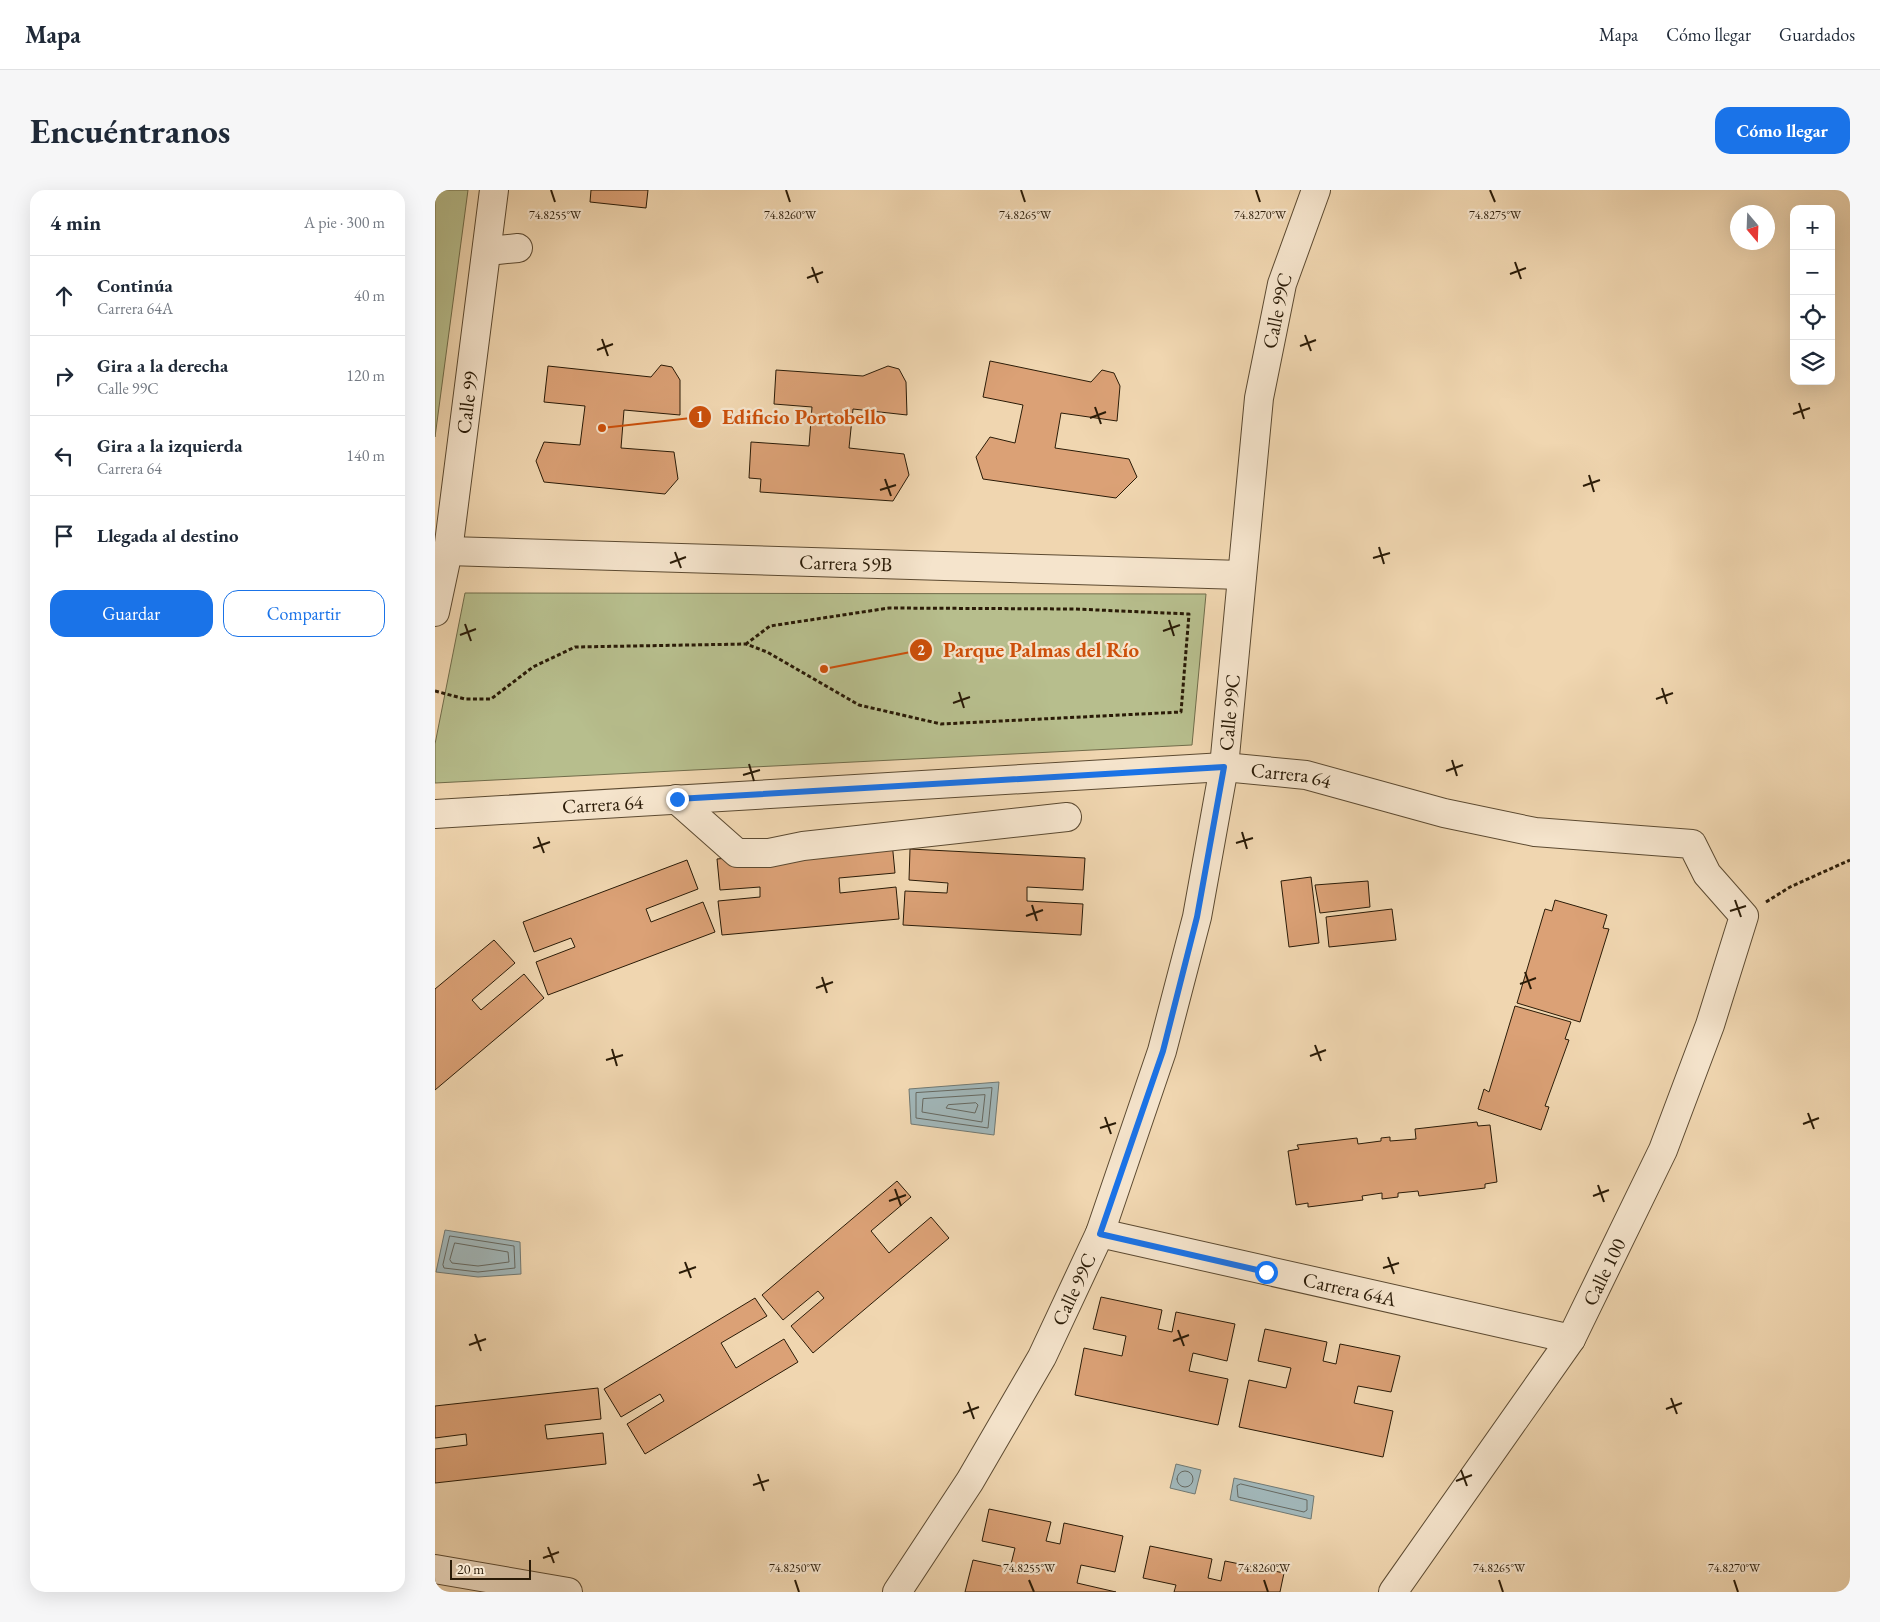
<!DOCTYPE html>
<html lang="es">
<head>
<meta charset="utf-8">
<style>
	:root { --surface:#fff; --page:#f6f6f7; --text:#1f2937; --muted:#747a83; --line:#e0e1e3; --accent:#1a73e8 }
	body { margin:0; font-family:"EB Garamond",serif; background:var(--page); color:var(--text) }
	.controls { position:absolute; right:15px; top:15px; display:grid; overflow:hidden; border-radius:10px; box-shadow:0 5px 20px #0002 }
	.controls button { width:45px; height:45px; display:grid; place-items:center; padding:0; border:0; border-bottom:1px solid var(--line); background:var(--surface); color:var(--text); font:25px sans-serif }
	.compass { position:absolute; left:1295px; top:15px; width:45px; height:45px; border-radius:50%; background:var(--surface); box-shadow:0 5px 20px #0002; rotate:161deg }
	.scale { position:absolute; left:15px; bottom:12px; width:81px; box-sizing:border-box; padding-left:5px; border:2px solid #2a1b07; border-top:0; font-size:14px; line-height:18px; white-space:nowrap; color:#2a1b07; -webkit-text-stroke:4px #f5e4cc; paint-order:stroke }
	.stop { position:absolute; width:15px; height:15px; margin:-11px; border:4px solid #1a73e8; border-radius:50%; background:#fff }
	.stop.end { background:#1a73e8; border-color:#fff; box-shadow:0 1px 5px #0008 }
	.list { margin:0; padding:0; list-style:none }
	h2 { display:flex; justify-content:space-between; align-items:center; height:65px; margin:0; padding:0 20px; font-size:21px }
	h2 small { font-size:16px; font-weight:400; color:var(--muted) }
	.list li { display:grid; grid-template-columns:32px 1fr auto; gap:15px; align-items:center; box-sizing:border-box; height:80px; padding:0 20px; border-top:1px solid var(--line) }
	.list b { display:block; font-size:19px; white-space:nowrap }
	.list p { margin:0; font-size:16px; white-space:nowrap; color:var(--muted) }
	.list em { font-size:16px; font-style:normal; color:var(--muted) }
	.actions { display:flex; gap:10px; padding:15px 20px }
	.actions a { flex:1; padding:11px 0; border:1px solid var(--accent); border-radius:15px; text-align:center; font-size:18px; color:var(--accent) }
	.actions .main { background:var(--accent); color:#fff }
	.icon { flex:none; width:28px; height:28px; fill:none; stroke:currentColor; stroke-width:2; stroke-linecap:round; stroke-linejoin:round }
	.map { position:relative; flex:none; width:1415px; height:1402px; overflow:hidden; border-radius:15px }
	header { display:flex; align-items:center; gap:30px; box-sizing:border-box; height:70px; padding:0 25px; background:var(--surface); border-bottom:1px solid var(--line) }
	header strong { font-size:24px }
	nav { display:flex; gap:28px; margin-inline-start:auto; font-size:18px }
	.intro { display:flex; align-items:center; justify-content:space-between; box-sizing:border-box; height:120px; padding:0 30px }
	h1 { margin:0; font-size:35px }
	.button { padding:12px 22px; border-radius:15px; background:var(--accent); color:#fff; font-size:18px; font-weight:700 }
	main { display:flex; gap:30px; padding:0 30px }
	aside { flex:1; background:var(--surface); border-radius:15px; box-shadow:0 5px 20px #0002 }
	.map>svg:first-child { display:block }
</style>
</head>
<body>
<header>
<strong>Mapa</strong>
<nav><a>Mapa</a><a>Cómo llegar</a><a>Guardados</a></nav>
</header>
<div class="intro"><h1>Encuéntranos</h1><a class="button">Cómo llegar</a></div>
<main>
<aside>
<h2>4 min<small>A pie · 300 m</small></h2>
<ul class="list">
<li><svg class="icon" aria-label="ahead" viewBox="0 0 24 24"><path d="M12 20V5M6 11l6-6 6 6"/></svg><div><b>Continúa</b><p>Carrera 64A</p></div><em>40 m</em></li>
<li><svg class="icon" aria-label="right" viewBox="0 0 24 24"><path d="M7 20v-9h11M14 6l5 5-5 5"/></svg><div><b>Gira a la derecha</b><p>Calle 99C</p></div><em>120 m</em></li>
<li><svg class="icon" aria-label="left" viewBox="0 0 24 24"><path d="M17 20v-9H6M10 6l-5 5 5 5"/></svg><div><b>Gira a la izquierda</b><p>Carrera 64</p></div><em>140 m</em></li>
<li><svg class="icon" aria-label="arrive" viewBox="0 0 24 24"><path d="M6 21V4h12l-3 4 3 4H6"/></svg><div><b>Llegada al destino</b></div></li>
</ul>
<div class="actions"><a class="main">Guardar</a><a>Compartir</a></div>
</aside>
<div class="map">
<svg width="1415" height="1402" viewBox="0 0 1415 1402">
	<rect width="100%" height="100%" fill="#f0d6b0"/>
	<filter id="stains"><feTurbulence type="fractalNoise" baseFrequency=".004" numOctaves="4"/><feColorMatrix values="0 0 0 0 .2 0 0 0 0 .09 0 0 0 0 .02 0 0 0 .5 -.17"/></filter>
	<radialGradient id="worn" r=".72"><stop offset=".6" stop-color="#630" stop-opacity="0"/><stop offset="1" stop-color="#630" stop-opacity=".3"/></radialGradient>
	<path fill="#b7be8d" stroke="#706c4a" d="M0,0H33L0,247Z
		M30,403L771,404L757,555L0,593V554Z"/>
	<path fill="#a1b6b8" stroke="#717871" d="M564,892L559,945L476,934L474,899Z
		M10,1040L85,1052L86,1084L43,1087L1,1082Z
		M741,1274L766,1280L760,1304L735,1298Z
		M799,1288L879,1306L876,1329L795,1310Z"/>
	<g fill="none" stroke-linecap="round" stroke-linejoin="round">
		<path stroke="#666860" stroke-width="1" d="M557,898L553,938L481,928V903Z
			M550,905L547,932L487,922L488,909Z
			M541,913L543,915L540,923L511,918L513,915Z
			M15,1046L79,1056L80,1078L43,1082L9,1078L8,1075Z
			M20,1053L73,1062L74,1072L43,1076L17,1073L15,1070Z
			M742 1289a8 8 0 1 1 16 0a8 8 0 1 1-16 0Z
			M806,1294L872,1310V1320L869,1322L803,1307L802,1296Z"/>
	</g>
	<path fill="#dba176" stroke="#2a1b07" d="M156,0H213L211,18L155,12Z
		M555,171L656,192L667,180L679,183L685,196L682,231L626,223L620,258L694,269L702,287L681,308L548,289L541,267L555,247L580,253L588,215L548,207Z
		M226,175L237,177L245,190V225L189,220L186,258L239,262L243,289L230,304L109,292L101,271L109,252L145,255L150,216L109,212L113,176L216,187Z
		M453,176L464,179L471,192L472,225L418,219L414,258L469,264L474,285L458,311L325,302L326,289L314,288L316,252L374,256L377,217L339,214L341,180L428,186Z
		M457,652L460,683L404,688L405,703L461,697L464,729L287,745L283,711L325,707V697L285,700L282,669Z
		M475,659L650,668L648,700L592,697V711L648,714L646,745L468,735L470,701L512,703L513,693L474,690Z
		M252,670L263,699L211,719L216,732L268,712L280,742L113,805L101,772L140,757L136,748L99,762L88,732Z
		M876,687L884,753L854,757L846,691Z
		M933,691L935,717L885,723L880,695Z
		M1120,710L1172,725L1168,738L1174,739L1145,832L1082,813L1110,719L1117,721Z
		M957,719L961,750L894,757L891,727Z
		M59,750L80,773L37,810L46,820L89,784L109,808L0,900V799Z
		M1080,816L1136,832L1130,849L1134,850L1110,916L1114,917L1106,940L1043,919L1049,899L1054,902Z
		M1042,932L1043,936L1055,935L1062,992L1050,994V998L984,1006L983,1001L963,1003V1007L947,1009V1003L927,1006L928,1010L873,1017V1013L861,1015L853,961L864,959L862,955L922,948L923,954L946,951V948L955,947V951L981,949L980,939Z
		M462,991L476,1007L436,1041L454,1063L496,1027L514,1048L378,1163L356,1136L389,1108L383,1101L348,1130L327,1105Z
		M666,1107L727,1120L723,1139L737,1142L741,1122L800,1134L792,1171L758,1163L754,1181L793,1189L783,1235L640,1205L649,1158L687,1166L691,1146L658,1139Z
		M320,1108L332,1126L286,1153L301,1178L349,1149L363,1172L210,1264L192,1234L229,1211L225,1204L186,1227L169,1199Z
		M830,1139L892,1152L888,1171L901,1174L905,1154L965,1166L956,1202L923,1196L919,1213L958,1221L948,1267L804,1237L814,1190L851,1198L856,1178L823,1171Z
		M163,1198L166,1229L110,1235L112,1249L168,1243L171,1274L0,1293V1259L32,1255L31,1244L0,1248V1216Z
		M554,1319L616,1332L611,1351L625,1354L629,1333L688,1346L680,1382L646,1375L642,1393L681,1402H530L538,1370L575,1378L580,1358L547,1351Z
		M715,1356L777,1369L773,1388L786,1391L790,1371L849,1383L845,1402H739L741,1395L708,1388Z"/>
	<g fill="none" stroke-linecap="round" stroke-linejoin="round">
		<defs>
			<g id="minor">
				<path d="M53,61L83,58"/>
				<path id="s1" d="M13,361L807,385"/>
				<path id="s2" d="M0,422L13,361L59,0"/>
				<path d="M241,609L302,663H334L368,656L632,627"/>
				<path id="s3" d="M0,624L789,577L871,585L1009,623L1100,642L1257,654L1272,684L1309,726L1275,835L1228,960L1136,1149L958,1402"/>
				<path id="s4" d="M665,1043L1136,1149"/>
				<path d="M0,1379L133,1402"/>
				<path id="s5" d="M462,1402L535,1291L607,1167L665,1043L727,861L762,727L789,577L824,208L847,94L881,0"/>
			</g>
		</defs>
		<use href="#minor" stroke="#5c4a31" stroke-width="30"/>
		<path stroke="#2a1b07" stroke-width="3" stroke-dasharray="4 2.5" stroke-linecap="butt" d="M0,501L30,509H56L98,477L140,457L311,454L332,462L424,515L506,534L746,522L754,424L640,419L454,418L335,436L311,454
			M1331,712L1355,697L1415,670"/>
		<use href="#minor" stroke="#f5e4cc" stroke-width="28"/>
	</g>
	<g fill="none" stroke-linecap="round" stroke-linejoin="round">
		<path stroke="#1a73e8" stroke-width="6" d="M242,609L789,577L762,727L728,861L665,1044L831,1082"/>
	</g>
	<path fill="none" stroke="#2a1b07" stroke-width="2" d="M116,0L120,12M351,0L355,12M586,0L590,12M821,0L825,12M1055,0L1060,12M1080,72L1086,89M377,77L383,93M1075,84L1091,78M372,88L388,82M870,145L876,161M167,149L173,166M865,156L881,150M162,160L178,154M1364,213L1369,229M660,217L666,234M1358,224L1375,218M655,228L671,222M1154,285L1159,302M450,289L456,306M1148,296L1165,290M445,300L461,295M944,357L949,374M240,362L246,378M938,368L955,363M235,373L251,367M734,430L739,446M30,434L36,451M728,441L745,435M25,445L41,439M1227,498L1232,514M524,502L529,518M1221,509L1238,503M518,513L535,507M1017,570L1022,586M314,574L319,591M1011,581L1028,575M308,585L325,580M807,642L812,659M103,647L109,663M801,653L818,648M98,658L115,652M1300,710L1306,727M597,715L602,731M1295,721L1311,716M591,726L608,720M1090,782L1096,799M387,787L392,803M1085,794L1101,788M381,798L398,792M880,855L886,871M177,859L182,876M875,866L891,860M171,870L188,865M1373,923L1379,939M670,927L676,944M1368,934L1384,928M665,938L681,933M1163,995L1169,1012M460,999L466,1016M1158,1006L1174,1000M454,1011L471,1005M953,1067L959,1084M250,1072L256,1088M948,1078L964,1073M244,1083L261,1077M743,1140L749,1156M40,1144L46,1161M738,1151L754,1145M34,1155L51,1149M1236,1208L1242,1224M533,1212L539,1229M1231,1219L1247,1213M528,1223L544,1217M1026,1280L1032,1296M323,1284L329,1301M1021,1291L1037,1285M318,1295L334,1290M113,1357L119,1373M108,1368L124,1362M360,1390L364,1402M594,1390L599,1402M829,1390L833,1402M1064,1390L1068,1402M1299,1390L1303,1402"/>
	<g text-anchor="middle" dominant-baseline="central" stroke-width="4.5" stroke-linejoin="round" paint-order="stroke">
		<g font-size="20" fill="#2a1b07" stroke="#f5e4cc">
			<text stroke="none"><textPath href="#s5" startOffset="1356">Calle 99C</textPath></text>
			<text stroke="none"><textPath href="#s2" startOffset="212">Calle 99</textPath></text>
			<text stroke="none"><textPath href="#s1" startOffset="398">Carrera 59B</textPath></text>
			<text stroke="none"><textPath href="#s5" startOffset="951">Calle 99C</textPath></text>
			<text stroke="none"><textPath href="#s3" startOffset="858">Carrera 64</textPath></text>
			<text stroke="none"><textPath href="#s3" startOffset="168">Carrera 64</textPath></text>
			<text transform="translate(1169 1082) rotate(-64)">Calle 100</text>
			<text stroke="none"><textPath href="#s5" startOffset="351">Calle 99C</textPath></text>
			<text stroke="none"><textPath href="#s4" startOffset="256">Carrera 64A</textPath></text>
		</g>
	</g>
	<g font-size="12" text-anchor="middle" fill="#2a1b07" stroke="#f5e4cc" stroke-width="4.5" stroke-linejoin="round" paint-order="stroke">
		<text x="120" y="29">74.8255°W</text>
		<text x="355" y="29">74.8260°W</text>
		<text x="590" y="29">74.8265°W</text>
		<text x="825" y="29">74.8270°W</text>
		<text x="1060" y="29">74.8275°W</text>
		<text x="360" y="1382">74.8250°W</text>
		<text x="594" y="1382">74.8255°W</text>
		<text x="829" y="1382">74.8260°W</text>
		<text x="1064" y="1382">74.8265°W</text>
		<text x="1299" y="1382">74.8270°W</text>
	</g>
	<path fill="none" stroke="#cc500b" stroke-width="2" d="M167 238L265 227M389 479L486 460"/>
	<g fill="#cc500b" stroke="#f5e4cc" stroke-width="2">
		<circle cx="167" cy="238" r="5"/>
		<circle cx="389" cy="479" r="5"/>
		<circle cx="265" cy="227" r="12"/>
		<circle cx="486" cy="460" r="12"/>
	</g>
	<g font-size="15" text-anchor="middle" font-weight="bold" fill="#fff">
		<text x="265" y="232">1</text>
		<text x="486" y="465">2</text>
	</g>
	<g font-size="21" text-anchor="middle" font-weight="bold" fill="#cc500b" stroke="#f5e4cc" stroke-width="4.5" stroke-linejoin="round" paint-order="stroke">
		<text x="369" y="234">Edificio Portobello</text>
		<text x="606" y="467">Parque Palmas del Río</text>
	</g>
	<rect width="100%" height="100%" filter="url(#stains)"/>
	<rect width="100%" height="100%" fill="url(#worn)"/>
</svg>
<div class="controls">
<button>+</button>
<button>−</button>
<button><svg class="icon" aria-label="locate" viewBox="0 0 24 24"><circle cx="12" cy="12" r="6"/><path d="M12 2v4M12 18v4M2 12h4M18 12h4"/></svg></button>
<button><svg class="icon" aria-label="layers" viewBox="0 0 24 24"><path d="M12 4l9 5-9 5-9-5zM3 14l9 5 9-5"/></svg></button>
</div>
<svg class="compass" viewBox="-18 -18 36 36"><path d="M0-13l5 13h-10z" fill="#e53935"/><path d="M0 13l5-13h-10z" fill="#747a83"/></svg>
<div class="scale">20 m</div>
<div class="stop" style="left:831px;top:1082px"></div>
<div class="stop end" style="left:242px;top:609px"></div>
</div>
</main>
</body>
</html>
